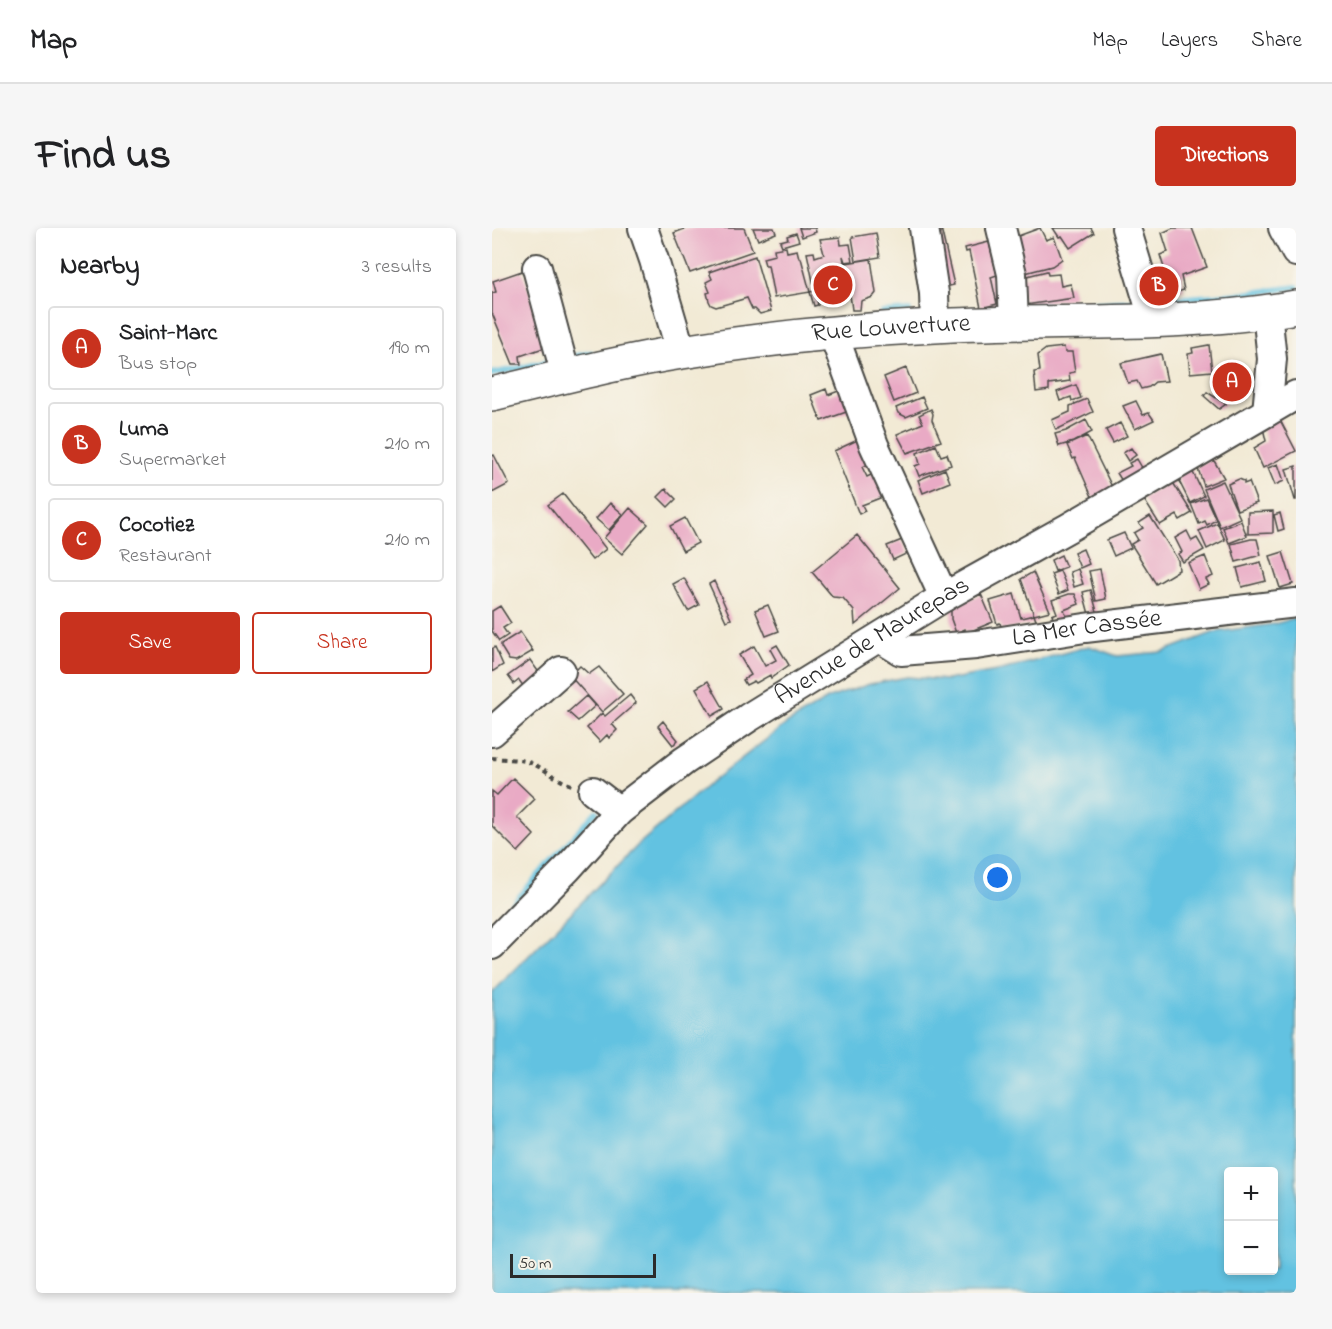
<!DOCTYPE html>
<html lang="en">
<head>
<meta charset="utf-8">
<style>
	:root { --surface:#fff; --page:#f6f6f6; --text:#202124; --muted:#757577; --line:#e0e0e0; --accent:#c8321e }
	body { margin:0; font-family:"Indie Flower",sans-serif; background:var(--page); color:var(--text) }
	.controls { position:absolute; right:18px; bottom:18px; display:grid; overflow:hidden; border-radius:6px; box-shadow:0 3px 9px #0003 }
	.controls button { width:54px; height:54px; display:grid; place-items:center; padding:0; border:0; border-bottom:2px solid var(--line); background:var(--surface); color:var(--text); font:30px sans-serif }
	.scale { position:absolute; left:18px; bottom:15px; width:146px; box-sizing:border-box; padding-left:6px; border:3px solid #2b2b2b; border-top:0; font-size:16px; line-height:21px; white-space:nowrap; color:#2b2b2b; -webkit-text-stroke:4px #f7f3e8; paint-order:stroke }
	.you { position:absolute; left:506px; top:650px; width:21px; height:21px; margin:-15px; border:4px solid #fff; border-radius:50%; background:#1a73e8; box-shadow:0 0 0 9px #1a73e833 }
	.badge { display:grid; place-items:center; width:39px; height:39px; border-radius:50%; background:var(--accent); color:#fff; font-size:20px; font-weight:700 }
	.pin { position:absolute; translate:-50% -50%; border:3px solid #fff; box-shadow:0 2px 6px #0006 }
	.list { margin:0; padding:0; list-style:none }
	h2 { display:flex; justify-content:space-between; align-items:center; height:78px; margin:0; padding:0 24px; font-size:26px }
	h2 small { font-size:20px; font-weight:400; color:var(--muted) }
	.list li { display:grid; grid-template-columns:39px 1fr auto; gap:18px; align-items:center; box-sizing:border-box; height:84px; margin:0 12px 12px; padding:0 12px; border:2px solid var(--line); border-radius:6px }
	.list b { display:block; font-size:22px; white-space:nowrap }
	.list p { margin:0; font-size:20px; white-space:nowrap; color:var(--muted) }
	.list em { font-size:20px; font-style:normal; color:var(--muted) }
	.actions { display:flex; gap:12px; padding:18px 24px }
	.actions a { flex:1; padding:14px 0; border:2px solid var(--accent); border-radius:6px; text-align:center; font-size:21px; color:var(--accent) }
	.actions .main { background:var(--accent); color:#fff }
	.map { position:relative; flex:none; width:804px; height:1065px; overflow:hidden; border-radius:6px }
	header { display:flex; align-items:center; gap:36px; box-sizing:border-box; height:84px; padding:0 30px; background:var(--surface); border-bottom:2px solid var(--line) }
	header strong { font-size:28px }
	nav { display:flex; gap:33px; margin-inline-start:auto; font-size:21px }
	.intro { display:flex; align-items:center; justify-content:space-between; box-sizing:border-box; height:144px; padding:0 36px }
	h1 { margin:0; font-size:42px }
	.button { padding:15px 27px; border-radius:6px; background:var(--accent); color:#fff; font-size:21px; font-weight:700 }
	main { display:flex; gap:36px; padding:0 36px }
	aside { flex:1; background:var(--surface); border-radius:6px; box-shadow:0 3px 9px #0003 }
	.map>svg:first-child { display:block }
</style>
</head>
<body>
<header>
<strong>Map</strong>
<nav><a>Map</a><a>Layers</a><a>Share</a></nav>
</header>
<div class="intro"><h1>Find us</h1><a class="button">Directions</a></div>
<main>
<aside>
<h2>Nearby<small>3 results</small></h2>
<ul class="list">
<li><span class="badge">A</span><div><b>Saint-Marc</b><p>Bus stop</p></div><em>190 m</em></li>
<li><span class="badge">B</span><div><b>Luma</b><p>Supermarket</p></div><em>210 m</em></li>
<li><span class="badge">C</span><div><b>Cocotiez</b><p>Restaurant</p></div><em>210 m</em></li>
</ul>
<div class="actions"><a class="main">Save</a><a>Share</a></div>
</aside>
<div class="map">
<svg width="804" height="1065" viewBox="0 0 804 1065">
	<rect width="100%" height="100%" fill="#f7f3e8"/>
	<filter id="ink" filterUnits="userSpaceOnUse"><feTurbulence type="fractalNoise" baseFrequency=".0167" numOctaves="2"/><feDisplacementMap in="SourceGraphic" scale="12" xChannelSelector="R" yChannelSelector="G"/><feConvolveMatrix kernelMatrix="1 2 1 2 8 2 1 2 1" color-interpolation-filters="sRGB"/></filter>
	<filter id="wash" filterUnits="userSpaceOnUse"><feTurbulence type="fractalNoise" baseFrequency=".008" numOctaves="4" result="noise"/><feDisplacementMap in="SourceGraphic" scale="24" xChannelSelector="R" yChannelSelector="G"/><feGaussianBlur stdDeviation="1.35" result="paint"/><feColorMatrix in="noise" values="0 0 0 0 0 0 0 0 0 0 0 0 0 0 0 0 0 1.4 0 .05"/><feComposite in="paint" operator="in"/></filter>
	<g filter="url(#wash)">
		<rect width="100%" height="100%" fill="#f2ead5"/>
		<path fill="#62c2e1" stroke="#467686" stroke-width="1.5" fill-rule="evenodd" d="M804,390V1065H0V765L148,615L218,555L294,496L337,470L378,456L415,449L455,452L510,442L597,418L625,428L670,424L723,404L782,396ZM736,944H782V1042H736Z"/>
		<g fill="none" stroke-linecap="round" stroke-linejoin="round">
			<path stroke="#62c2e1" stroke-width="6" d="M664,72L751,66L804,59
				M544,79L648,73
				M391,85L417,83
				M77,130L99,125
				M0,146L61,133
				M11,687L104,584"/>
		</g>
		<g id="blocks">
			<path fill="#e9aac5" d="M195,0H252L261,23L198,45L182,5Z
				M261,0H282L284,5L266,12Z
				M307,0H323L324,4L310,9Z
				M449,0L462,57L453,59L440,2Z
				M548,0L554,12L562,9L570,31L560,38L529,46L518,11Z
				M561,0H599L602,5L578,20L570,8L567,9Z
				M681,0H700L715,39L689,48L692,62L681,65L672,64L670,56L676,53L668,27L676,24L670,5Z
				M304,5L307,13L290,18L288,13L296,11L295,8Z
				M384,5L388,29L364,33L360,9Z
				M348,9L349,17L358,16L361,33L353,34L351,28L353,40L346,42L349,59L324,66L326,77L322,78L318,64L282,70L276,37H273L271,30L283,27L282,21L294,19L295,24L305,22L307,30H309L318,64L323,63L315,25L322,24L323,29L332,26L328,11Z
				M497,14L505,47L499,49L505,76L489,80L477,23L474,24L473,20Z
				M263,28L279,83L268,86L263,81H260L255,70L224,79L219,77L217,73L215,65L218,64L214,54L220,51L217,44Z
				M379,31L384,65L381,69L369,73L368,82H360L354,35Z
				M30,43L57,118L28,128L29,136H21L0,85V65L4,64L1,53Z
				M555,43L556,47L567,46L569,58L579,56L582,70L533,77L527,50Z
				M717,117L720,143L698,145L696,126L701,125L700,120Z
				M572,119L573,124H580L583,144L577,145L578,153L557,156V162L544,164L542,144L548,143L546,127L554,121Z
				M669,126L675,153L663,154L657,159L649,161L645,153L636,155L629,135Z
				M414,140L424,165L402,174L392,149Z
				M584,157L589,170L580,173L579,169L568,173L565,164Z
				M334,161L336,167L352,161L360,182L329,193L319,167Z
				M715,164L734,176L727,181L712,168Z
				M430,169L435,180L414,189L406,185L404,180Z
				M595,171L601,184L564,202L560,192L578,184V178Z
				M644,173L651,187L657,185L662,192L643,201L631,178Z
				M439,181L441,186L440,192L449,213L415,225L405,206L431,195L427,187Z
				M787,190L804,223L771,240L762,220L774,213L771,200Z
				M594,192L600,204L581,214L567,218L563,206L574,203Z
				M628,195L635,208L621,215L614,202Z
				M374,208L379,236L370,239L375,249L383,245L393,268L370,277L373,283L367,286L342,223Z
				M595,208L621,261L601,271L583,230L581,231L575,217Z
				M444,217L449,228L455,226L459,237L427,248L423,238L428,236L425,225Z
				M639,220L644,227L636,233L631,225Z
				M2,227L17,256L0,265V228Z
				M645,231L653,245L633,258L625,245L639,238L637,235Z
				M721,231L732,250L712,258L705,238Z
				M786,236L792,253L783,257L776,240Z
				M698,238L712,268L698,275L683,245Z
				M804,238V272H803L794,241Z
				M453,241L458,254L431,265L426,252Z
				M747,251L752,253V256L757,254L765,275L745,282L736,256Z
				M680,253L700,285L688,292L685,287L668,297L651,270Z
				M731,253L748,290L728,299L712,261Z
				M174,261L184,271L176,279L166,269Z
				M71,266L114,321L100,332L56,277Z
				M714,270L724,292L715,297L713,293L707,296L699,276Z
				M118,275L131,286L117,302L104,291Z
				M138,280L156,296L130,326L112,310Z
				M781,283V305L756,306V284Z
				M788,285L792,301L786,303L782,287Z
				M658,288L686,332L687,342L664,356L639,316L646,312L642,305L651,300L647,295Z
				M193,290L206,315L191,323L178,298Z
				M749,293L755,308L737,315L731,300Z
				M725,295L733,312L715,321L707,303Z
				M695,303L700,313L705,310L712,322L691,334L686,326L690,324L683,310Z
				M632,305L639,320L622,328L615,312Z
				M365,307L408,360L363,397L362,383L351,370L341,369L320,344Z
				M759,311H765L769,327L744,334L739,316Z
				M410,312L416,325L401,332L395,318Z
				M591,321L597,336L588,340L582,325Z
				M791,324L801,356L788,360L778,328Z
				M569,327L574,339L563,343L559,332Z
				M713,328L721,348L714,351L717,356L707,361L696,335Z
				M769,334L774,353L750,359L745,340Z
				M586,341L591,356L582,359L578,344Z
				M608,341L614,371L604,373L597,343Z
				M568,343L576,362L567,366L559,346Z
				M541,344L558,383L542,387L529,351Z
				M192,350L207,377L196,383L181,356Z
				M222,353L239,391L234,393L217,356Z
				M599,362L606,387L598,390L591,364Z
				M489,366L501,394L474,405L473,401L464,405L459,391V380Z
				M522,366L529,390L542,387L545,395L510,402L508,395L505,396L498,373Z
				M577,366H583L587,376L572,382L576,391L562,394L560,387L565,385L560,372Z
				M276,377L287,403L274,408L263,382Z
				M8,378L19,395L11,400L16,407L7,413L0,403V383Z
				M28,404L41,423L24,433L17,432L9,419V416Z
				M285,417L297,437L279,450L278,447L264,455L262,453L254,457L251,452L259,447L247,427L262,418L273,438L284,432L278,421Z
				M3,419L11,437L0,444V421Z
				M38,432L51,450L34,462L27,452L22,456L16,448Z
				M88,438L97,446L107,439L131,466L110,484L78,448Z
				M216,453L232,481L220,488L204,460Z
				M138,467L144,475L120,496L125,502L117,510L115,507L108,514L95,500L110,485L113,488Z
				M94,468L103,478L86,493L76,484Z
				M171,493L186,512L181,517L166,498Z
				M21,550L43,571L25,589L42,607L26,624L0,598V563L5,567Z"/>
		</g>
	</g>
	<g filter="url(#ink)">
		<use href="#blocks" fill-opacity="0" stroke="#494844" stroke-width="1.5"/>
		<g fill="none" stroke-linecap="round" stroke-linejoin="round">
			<defs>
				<g id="minor">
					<path d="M151,0L162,32L189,124"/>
					<path d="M432,0L442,65L443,98"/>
					<path d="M509,0L520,46L522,95"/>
					<path d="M634,0L662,93"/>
					<path d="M791,0L804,24"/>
					<path d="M45,40L74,148"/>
					<path d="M775,84L780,131L775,184"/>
					<path d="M341,105L382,217L452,369"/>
					<path id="s1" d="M388,410L409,423L484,417L593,400L804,375"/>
					<path d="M0,504L69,443"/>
					<path d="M101,563L127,583"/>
					<path id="s2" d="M0,717L75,641L127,583L192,533L256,490L452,369L576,300L804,167"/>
				</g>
				<g id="major">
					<path id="s3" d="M0,166C63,151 126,134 190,124C274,110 358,102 443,98C563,91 685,100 804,79"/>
				</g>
			</defs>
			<use href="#minor" stroke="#494844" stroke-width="32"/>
			<use href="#major" stroke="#494844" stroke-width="36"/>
			<path stroke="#494844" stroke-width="4" stroke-dasharray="4.5 4.5" stroke-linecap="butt" d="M0,530C11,531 23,531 33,533C51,538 63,552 80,557"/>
			<use href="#minor" stroke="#fff" stroke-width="28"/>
			<use href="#major" stroke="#fff" stroke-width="33"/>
		</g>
	</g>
	<g text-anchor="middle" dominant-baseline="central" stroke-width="5" stroke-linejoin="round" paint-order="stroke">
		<g font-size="26" fill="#2b2b2b" stroke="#f7f3e8">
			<text stroke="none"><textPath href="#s3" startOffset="405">Rue Louverture</textPath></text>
			<text stroke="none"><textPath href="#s1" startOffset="212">La Mer Cassée</textPath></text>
			<text stroke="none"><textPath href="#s2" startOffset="490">Avenue de Maurepas</textPath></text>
		</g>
	</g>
</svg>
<div class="controls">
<button>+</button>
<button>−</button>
</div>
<div class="scale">50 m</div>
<div class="you"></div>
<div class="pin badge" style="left:740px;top:154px">A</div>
<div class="pin badge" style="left:667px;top:58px">B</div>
<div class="pin badge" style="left:341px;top:57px">C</div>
</div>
</main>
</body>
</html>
